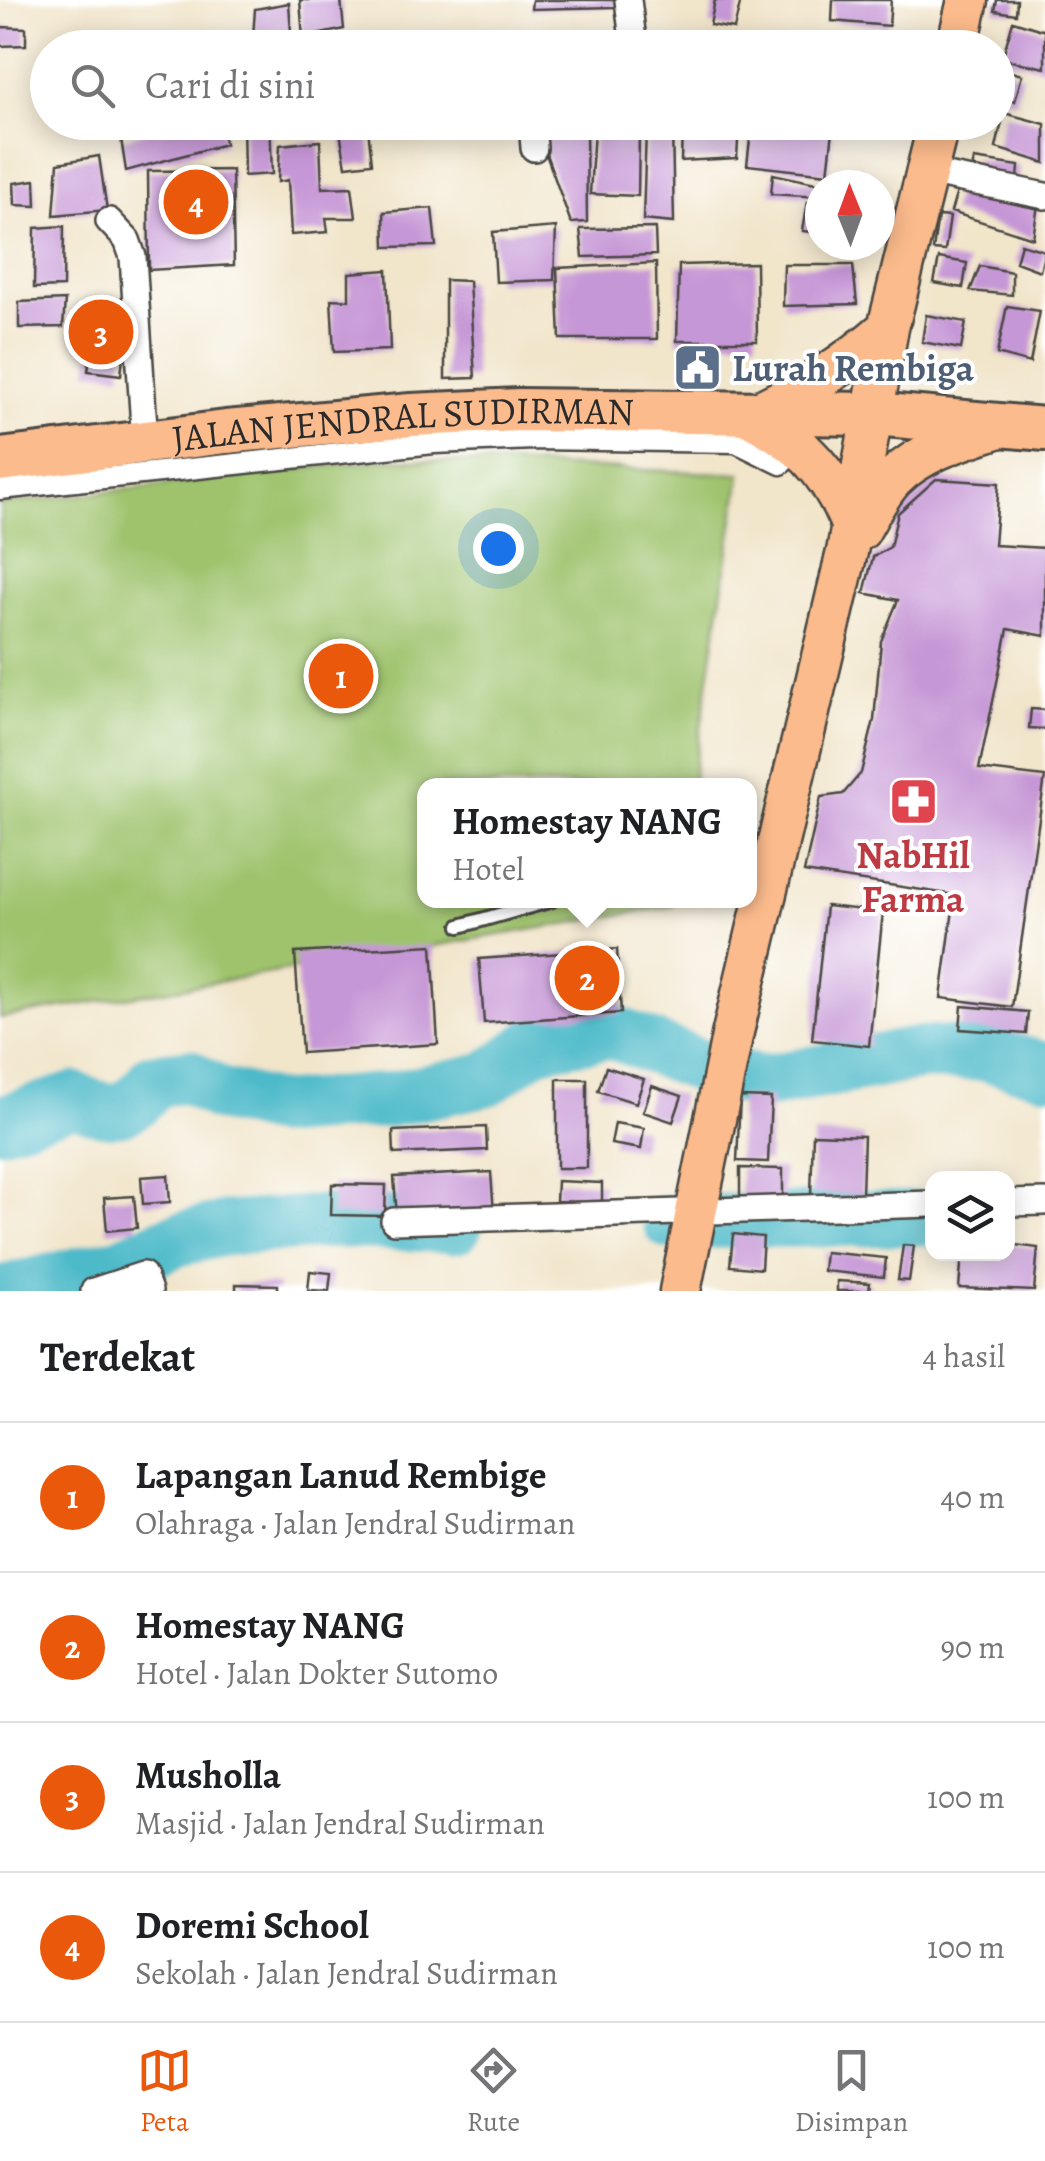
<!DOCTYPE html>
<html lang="id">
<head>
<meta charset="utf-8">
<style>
	:root { --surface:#fff; --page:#f6f6f6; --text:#202124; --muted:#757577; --line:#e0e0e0; --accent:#ea580c }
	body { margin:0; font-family:Alegreya,serif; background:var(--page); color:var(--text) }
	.controls { position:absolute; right:30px; bottom:30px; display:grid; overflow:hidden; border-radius:20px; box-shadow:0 5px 25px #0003 }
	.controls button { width:90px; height:90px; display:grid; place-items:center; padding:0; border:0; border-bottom:2px solid var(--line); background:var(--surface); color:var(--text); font:50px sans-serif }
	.compass { position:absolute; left:805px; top:170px; width:90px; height:90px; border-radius:50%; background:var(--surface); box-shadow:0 5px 25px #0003; rotate:359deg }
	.you { position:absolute; left:498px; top:548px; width:35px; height:35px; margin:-25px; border:8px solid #fff; border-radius:50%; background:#1a73e8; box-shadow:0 0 0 15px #1a73e833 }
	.badge { display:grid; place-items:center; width:65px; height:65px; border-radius:50%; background:var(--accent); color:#fff; font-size:32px; font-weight:700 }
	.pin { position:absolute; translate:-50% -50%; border:5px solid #fff; box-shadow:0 2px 10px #0006 }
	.popup { position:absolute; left:417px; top:778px; width:340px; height:130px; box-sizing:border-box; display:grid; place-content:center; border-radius:20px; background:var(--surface); filter:drop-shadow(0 2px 8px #0005); font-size:32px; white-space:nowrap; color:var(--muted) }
	.popup b { font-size:38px; color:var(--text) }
	.popup::after { content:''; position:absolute; left:50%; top:100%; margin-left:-20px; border:20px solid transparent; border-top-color:var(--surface) }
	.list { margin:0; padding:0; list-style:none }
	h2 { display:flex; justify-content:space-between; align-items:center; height:130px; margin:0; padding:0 40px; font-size:42px }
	h2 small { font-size:32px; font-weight:400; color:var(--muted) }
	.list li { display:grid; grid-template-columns:65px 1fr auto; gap:30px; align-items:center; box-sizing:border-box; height:150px; padding:0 40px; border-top:2px solid var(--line) }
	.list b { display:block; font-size:38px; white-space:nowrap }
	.list p { margin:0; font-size:32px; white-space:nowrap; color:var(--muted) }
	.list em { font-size:32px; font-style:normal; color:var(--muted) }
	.icon { flex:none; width:55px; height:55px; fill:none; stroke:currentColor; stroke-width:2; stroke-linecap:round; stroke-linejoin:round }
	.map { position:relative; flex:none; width:1045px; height:1291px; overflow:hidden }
	.search { position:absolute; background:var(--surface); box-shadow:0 5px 25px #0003; left:30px; right:30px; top:30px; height:110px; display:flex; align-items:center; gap:25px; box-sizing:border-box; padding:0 35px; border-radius:55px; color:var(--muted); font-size:38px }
	.sheet { height:730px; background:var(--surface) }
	nav { display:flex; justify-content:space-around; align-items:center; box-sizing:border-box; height:140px; border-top:2px solid var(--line); background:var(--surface); font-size:28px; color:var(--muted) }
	nav a { display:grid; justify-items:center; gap:5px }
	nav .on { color:var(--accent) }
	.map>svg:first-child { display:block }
</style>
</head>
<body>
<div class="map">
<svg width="1045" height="1291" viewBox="0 0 1045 1291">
	<rect width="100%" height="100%" fill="#fff"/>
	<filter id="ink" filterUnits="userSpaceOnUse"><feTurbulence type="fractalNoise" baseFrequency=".01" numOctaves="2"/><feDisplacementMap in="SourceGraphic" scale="20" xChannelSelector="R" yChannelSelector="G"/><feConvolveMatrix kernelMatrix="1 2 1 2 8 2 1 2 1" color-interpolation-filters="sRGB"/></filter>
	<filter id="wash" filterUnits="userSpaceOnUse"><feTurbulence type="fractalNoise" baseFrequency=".0048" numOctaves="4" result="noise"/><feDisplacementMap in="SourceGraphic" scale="40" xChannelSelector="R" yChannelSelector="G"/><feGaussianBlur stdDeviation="2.25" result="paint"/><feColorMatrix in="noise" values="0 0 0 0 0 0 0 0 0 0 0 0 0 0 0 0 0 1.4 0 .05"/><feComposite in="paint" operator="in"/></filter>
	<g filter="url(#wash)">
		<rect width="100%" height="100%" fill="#f1e5ca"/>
		<path fill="#9fc36d" stroke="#65774c" stroke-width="2.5" d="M389,459L741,474L692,785L424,786V900L674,901L673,906L0,1018V504Z"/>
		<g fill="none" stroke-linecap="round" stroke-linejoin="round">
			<path stroke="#4ebac9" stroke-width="55" d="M0,1123L75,1099C113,1116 130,1115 153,1080L188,1076L218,1094L280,1109L387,1100L487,1079L536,1044L611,1031L709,1070L764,1082L923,1053L983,1054L1045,1069
				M670,1222L932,1218
				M8,1291L121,1264L175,1240L223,1229L333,1221L455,1226"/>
		</g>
		<g id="blocks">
			<path fill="#c697d6" d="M300,0H341L344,29L303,38Z
				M532,0H615V7L531,9Z
				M715,0H741L734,29L710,25Z
				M833,0H891L889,26L832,21Z
				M997,0H1017L1016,14L995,11Z
				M289,3L291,33L253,37L255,9Z
				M1013,21L1045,31V68L1002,59Z
				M0,27L26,28V45L0,46Z
				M998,68L1022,75L1015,101L998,96Z
				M1004,113L1045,124V163L996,148Z
				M178,122H220L225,144L126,171L121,139Z
				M243,122H270L272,174L244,176Z
				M752,122H834L828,174L747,165Z
				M739,124L737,158L681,161L682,128Z
				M586,127L587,222L571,223L538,132Z
				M672,127L674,223L643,220L646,130Z
				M368,129L372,163L346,166L340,132Z
				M594,130H639L638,196L590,194Z
				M320,141L322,188L352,187L356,218H326L328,232L291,235L288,180L278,182L280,145Z
				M99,156L107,210L54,215L58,163Z
				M974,159L1019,166L1018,179L972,172Z
				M232,170L234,265L149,270L148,171Z
				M773,174L820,184V197L771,194Z
				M35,180L36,206L15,205L14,183Z
				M960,181L1039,198L1033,238L951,212Z
				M807,202L820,203V233L802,231Z
				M880,207L894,208L891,239L880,238Z
				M432,208L436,246L385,247L384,212Z
				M938,216L950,217L945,251L933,250Z
				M64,226L63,287L34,288L35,228Z
				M556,227L554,280L496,282L493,232Z
				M655,228L656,255L583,257L580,229Z
				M1021,244L1045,251L1040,271L1016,262Z
				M939,258L967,263L963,288L934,283Z
				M656,263L657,339H560L557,268Z
				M756,263L757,341H677L679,265Z
				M784,265H853L857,304L783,306Z
				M980,266L1012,272V295L970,291Z
				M387,270L390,350L334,352L331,299L349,300V273Z
				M445,280L469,281L475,378L445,379Z
				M65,300L63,327L19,328V302Z
				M1007,306L1040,311L1030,363L997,354Z
				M926,315L966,322L961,349L922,342Z
				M94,326L126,330L121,375L88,371Z
				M936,479L999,483L994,545L1045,548V636L1008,629L979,769L1045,777L1012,1007L941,998L955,895L804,872L821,797L843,794L861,773L874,720L881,641L898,600L864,593L873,557L890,547L898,513Z
				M1031,709L1045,710V729L1029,728Z
				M826,906L883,912L869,1046L812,1040Z
				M432,945L438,1044L302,1053L295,953Z
				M617,949L621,1013L484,1023L479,959Z
				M962,1006L1028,1012L1026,1034L960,1029Z
				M606,1067L644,1079L636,1103L598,1091Z
				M557,1079H587V1168H557Z
				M652,1086L682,1096L673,1122L643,1112Z
				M740,1097L771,1098L768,1162L737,1161Z
				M615,1123L644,1128L641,1149L611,1144Z
				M486,1127L487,1150L394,1154L393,1131Z
				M813,1134L864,1136L862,1195L811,1194Z
				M740,1168L783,1169V1204H740Z
				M491,1172L494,1214L397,1218L394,1177Z
				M168,1175L170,1202L143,1204L141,1177Z
				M557,1181L602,1183V1203L556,1201Z
				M332,1184L386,1185L385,1216L331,1215Z
				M134,1196L137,1228L107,1231L104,1198Z
				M733,1234L763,1237L761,1269L730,1266Z
				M1008,1244L1038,1248L1034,1291L959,1288L962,1254H1008Z
				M903,1245L914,1246L909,1281L898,1280Z
				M825,1252L886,1258L884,1277L823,1271Z
				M310,1271L331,1273L329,1291L308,1290Z
				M837,1281L870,1283L869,1291H837Z
				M236,1284L278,1285V1291H236Z"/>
		</g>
	</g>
	<g filter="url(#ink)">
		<use href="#blocks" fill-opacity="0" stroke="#494743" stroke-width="2.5"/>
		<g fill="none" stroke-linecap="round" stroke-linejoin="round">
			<defs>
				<path id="service" d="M460,926L552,900"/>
				<path id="pedestrian" d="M0,489L434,443L535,439L736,442L781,464L799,445"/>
				<path id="minor" d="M628,0L634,48
					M532,122L534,148
					M927,172L1045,196
					M109,221L127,240L133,257L145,443
					M1008,1203L1045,1202
					M394,1221L932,1204
					M94,1291L143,1275L149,1291"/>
				<path id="primary" d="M957,48L968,0
					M741,412C799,440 828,466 852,527
					M758,412C807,389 847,364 888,328
					M860,530C870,513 880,492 894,478C922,450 964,439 1000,427
					M680,1291L732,1036L847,552L888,328L939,122"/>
				<g id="trunk">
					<path id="s1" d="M0,460L226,432L411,415L519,410L874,414L1045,429"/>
				</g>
			</defs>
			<use href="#service" stroke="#494743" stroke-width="18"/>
			<use href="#pedestrian" stroke="#494743" stroke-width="25"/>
			<use href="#minor" stroke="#494743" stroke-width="30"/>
			<use href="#primary" stroke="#494743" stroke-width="45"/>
			<use href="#trunk" stroke="#494743" stroke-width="48"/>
			<use href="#service" stroke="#fff" stroke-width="12"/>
			<use href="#pedestrian" stroke="#fff" stroke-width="20"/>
			<use href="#minor" stroke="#fff" stroke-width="25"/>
			<use href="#primary" stroke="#fbbb8c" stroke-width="40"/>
			<use href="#trunk" stroke="#fbbb8c" stroke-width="42"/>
		</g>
	</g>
	<defs>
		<symbol id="civic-square" viewBox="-11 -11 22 22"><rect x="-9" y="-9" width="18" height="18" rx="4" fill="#5c6f8a" stroke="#fff"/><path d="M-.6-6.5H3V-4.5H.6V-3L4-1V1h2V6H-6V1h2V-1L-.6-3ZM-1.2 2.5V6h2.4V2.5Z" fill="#fff"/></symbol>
		<symbol id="pharmacy-square" viewBox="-11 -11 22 22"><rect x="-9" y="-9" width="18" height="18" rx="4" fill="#e0444e" stroke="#fff"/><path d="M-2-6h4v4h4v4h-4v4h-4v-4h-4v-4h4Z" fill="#fff"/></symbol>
	</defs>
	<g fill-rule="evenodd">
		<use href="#civic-square" x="670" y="340" width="55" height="55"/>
		<use href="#pharmacy-square" x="886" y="774" width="55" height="55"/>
	</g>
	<g text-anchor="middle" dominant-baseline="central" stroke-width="8" stroke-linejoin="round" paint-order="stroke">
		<g font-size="38" font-weight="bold" fill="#4e5e75" stroke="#fff" text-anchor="start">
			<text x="732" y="368">Lurah Rembiga</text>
		</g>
		<g font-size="38" fill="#2b2b2b" stroke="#fff">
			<text stroke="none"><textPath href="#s1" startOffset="405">JALAN JENDRAL SUDIRMAN</textPath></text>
		</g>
		<g font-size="38" font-weight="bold" fill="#be3a42" stroke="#fff">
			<text x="913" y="855">NabHil<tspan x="913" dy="44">Farma</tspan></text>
		</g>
	</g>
</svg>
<div class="controls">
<button><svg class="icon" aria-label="layers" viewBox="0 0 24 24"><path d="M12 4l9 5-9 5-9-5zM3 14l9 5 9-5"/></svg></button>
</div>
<svg class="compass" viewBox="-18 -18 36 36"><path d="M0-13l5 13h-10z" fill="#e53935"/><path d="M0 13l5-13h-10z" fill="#757577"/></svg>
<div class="you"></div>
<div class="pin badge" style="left:341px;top:676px">1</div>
<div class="pin badge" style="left:587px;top:978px">2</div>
<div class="popup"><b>Homestay NANG</b>Hotel</div>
<div class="pin badge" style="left:101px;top:332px">3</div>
<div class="pin badge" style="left:196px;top:202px">4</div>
<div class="search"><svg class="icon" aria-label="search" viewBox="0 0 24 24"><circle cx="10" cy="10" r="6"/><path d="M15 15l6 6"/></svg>Cari di sini</div>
</div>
<section class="sheet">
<h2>Terdekat<small>4 hasil</small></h2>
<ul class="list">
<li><span class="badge">1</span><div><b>Lapangan Lanud Rembige</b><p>Olahraga · Jalan Jendral Sudirman</p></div><em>40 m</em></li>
<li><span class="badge">2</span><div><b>Homestay NANG</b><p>Hotel · Jalan Dokter Sutomo</p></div><em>90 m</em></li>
<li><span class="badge">3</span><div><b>Musholla</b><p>Masjid · Jalan Jendral Sudirman</p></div><em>100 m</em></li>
<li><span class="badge">4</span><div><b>Doremi School</b><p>Sekolah · Jalan Jendral Sudirman</p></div><em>100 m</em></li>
</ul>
</section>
<nav>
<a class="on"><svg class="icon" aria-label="map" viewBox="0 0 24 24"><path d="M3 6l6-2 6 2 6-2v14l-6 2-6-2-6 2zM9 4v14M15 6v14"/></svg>Peta</a>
<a><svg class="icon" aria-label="directions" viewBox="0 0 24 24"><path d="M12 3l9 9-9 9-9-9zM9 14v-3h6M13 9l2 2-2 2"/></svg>Rute</a>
<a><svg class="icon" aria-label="saved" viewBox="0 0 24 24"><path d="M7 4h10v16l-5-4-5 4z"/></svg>Disimpan</a>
</nav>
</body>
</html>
